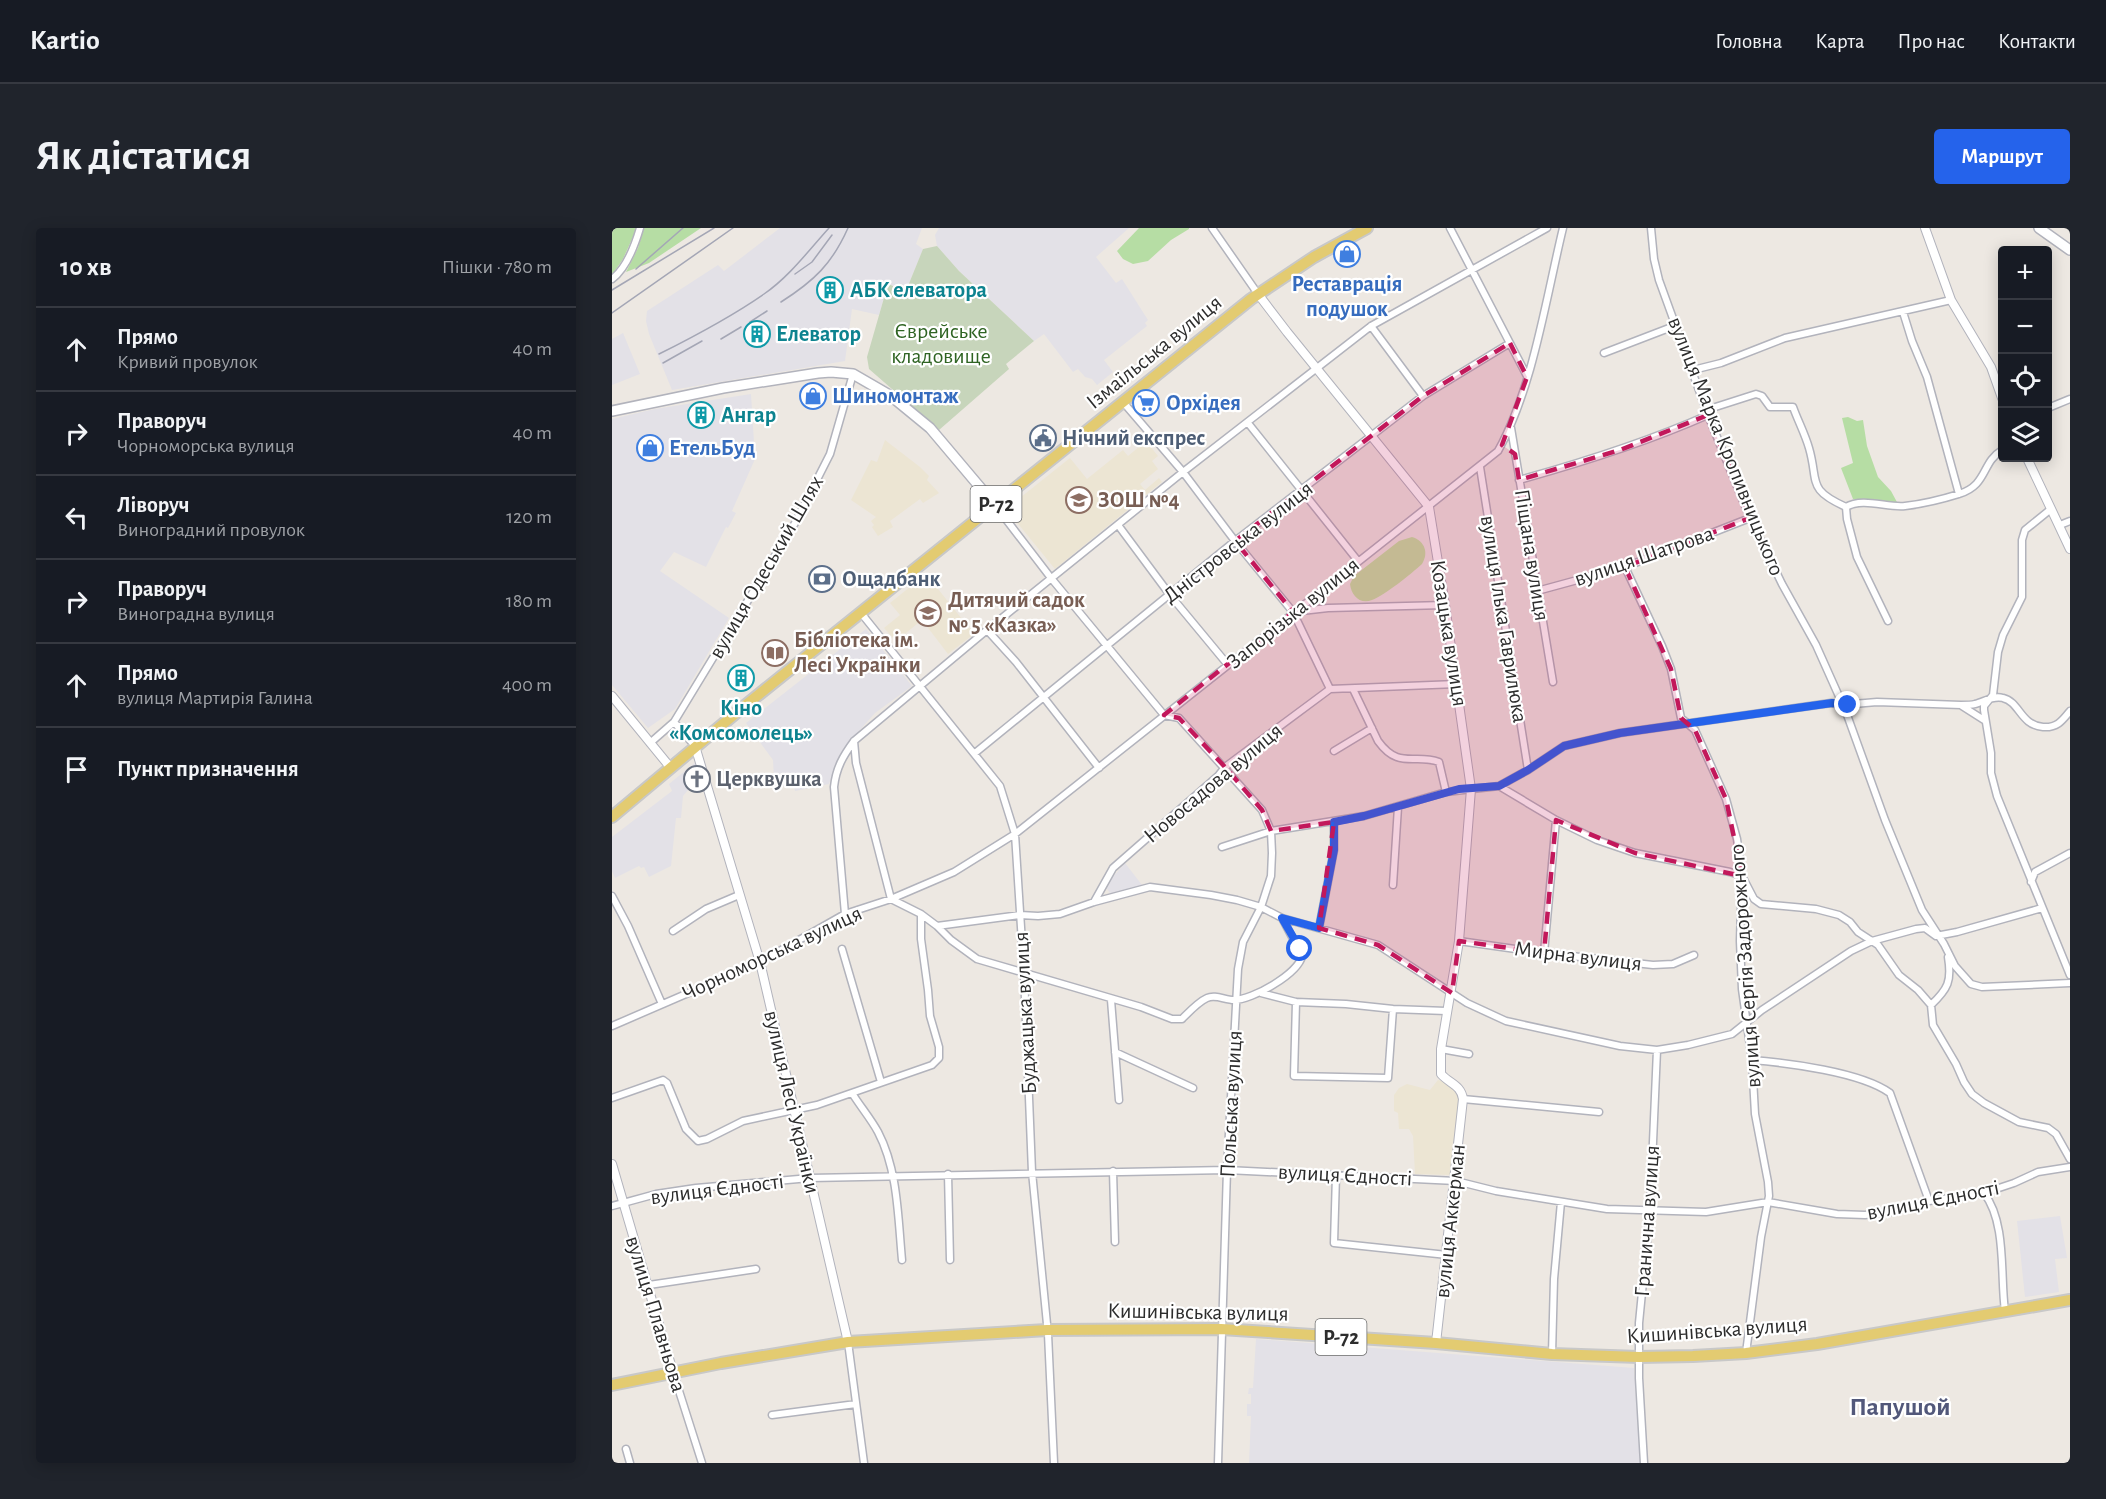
<!DOCTYPE html>
<html lang="uk">
<head>
<meta charset="utf-8">
<style>
	:root { --surface:#171b24; --page:#20242c; --text:#f1f3f6; --muted:#9ea1a6; --line:#363941; --accent:#2563eb }
	body { margin:0; font-family:"Alegreya Sans",sans-serif; background:var(--page); color:var(--text) }
	.controls { position:absolute; right:18px; top:18px; display:grid; overflow:hidden; border-radius:6px; box-shadow:0 3px 15px #0003 }
	.controls button { width:54px; height:54px; display:grid; place-items:center; padding:0; border:0; border-bottom:2px solid var(--line); background:var(--surface); color:var(--text); font:30px sans-serif }
	.stop { position:absolute; width:18px; height:18px; margin:-14px; border:4px solid #2563eb; border-radius:50%; background:#fff }
	.stop.end { background:#2563eb; border-color:#fff; box-shadow:0 2px 6px #0008 }
	.list { margin:0; padding:0; list-style:none }
	h2 { display:flex; justify-content:space-between; align-items:center; height:78px; margin:0; padding:0 24px; font-size:26px }
	h2 small { font-size:20px; font-weight:400; color:var(--muted) }
	.list li { display:grid; grid-template-columns:39px 1fr auto; gap:18px; align-items:center; box-sizing:border-box; height:84px; padding:0 24px; border-top:2px solid var(--line) }
	.list b { display:block; font-size:22px; white-space:nowrap }
	.list p { margin:0; font-size:20px; white-space:nowrap; color:var(--muted) }
	.list em { font-size:20px; font-style:normal; color:var(--muted) }
	.icon { flex:none; width:33px; height:33px; fill:none; stroke:currentColor; stroke-width:2; stroke-linecap:round; stroke-linejoin:round }
	.map { position:relative; flex:none; width:1458px; height:1235px; overflow:hidden; border-radius:6px }
	header { display:flex; align-items:center; gap:36px; box-sizing:border-box; height:84px; padding:0 30px; background:var(--surface); border-bottom:2px solid var(--line) }
	header strong { font-size:28px }
	nav { display:flex; gap:33px; margin-inline-start:auto; font-size:21px }
	.intro { display:flex; align-items:center; justify-content:space-between; box-sizing:border-box; height:144px; padding:0 36px }
	h1 { margin:0; font-size:42px }
	.button { padding:15px 27px; border-radius:6px; background:var(--accent); color:#fff; font-size:21px; font-weight:700 }
	main { display:flex; gap:36px; padding:0 36px }
	aside { flex:1; background:var(--surface); border-radius:6px; box-shadow:0 3px 15px #0003 }
	.map>svg:first-child { display:block }
</style>
</head>
<body>
<header>
<strong>Kartio</strong>
<nav><a>Головна</a><a>Карта</a><a>Про нас</a><a>Контакти</a></nav>
</header>
<div class="intro"><h1>Як дістатися</h1><a class="button">Маршрут</a></div>
<main>
<aside>
<h2>10 хв<small>Пішки · 780 m</small></h2>
<ul class="list">
<li><svg class="icon" aria-label="ahead" viewBox="0 0 24 24"><path d="M12 20V5M6 11l6-6 6 6"/></svg><div><b>Прямо</b><p>Кривий провулок</p></div><em>40 m</em></li>
<li><svg class="icon" aria-label="right" viewBox="0 0 24 24"><path d="M7 20v-9h11M14 6l5 5-5 5"/></svg><div><b>Праворуч</b><p>Чорноморська вулиця</p></div><em>40 m</em></li>
<li><svg class="icon" aria-label="left" viewBox="0 0 24 24"><path d="M17 20v-9H6M10 6l-5 5 5 5"/></svg><div><b>Ліворуч</b><p>Виноградний провулок</p></div><em>120 m</em></li>
<li><svg class="icon" aria-label="right" viewBox="0 0 24 24"><path d="M7 20v-9h11M14 6l5 5-5 5"/></svg><div><b>Праворуч</b><p>Виноградна вулиця</p></div><em>180 m</em></li>
<li><svg class="icon" aria-label="ahead" viewBox="0 0 24 24"><path d="M12 20V5M6 11l6-6 6 6"/></svg><div><b>Прямо</b><p>вулиця Мартирія Галина</p></div><em>400 m</em></li>
<li><svg class="icon" aria-label="arrive" viewBox="0 0 24 24"><path d="M6 21V4h12l-3 4 3 4H6"/></svg><div><b>Пункт призначення</b></div></li>
</ul>
</aside>
<div class="map">
<svg width="1458" height="1235" viewBox="0 0 1458 1235">
	<rect width="100%" height="100%" fill="#ede8e2"/>
	<path fill="#e3e1e7" d="M168,0H310L304,16L311,21L296,58L286,60L276,56L267,87L240,81L233,133L60,162L37,106L34,93L35,83L106,37L112,43Z
		M327,0H517L484,29L504,55L510,51L536,92L533,95L535,98L492,132L501,144L485,157L480,151L473,149L466,141L461,144L432,106L422,113L347,43L325,18L323,7Z
		M11,105L28,146L0,157V111Z
		M139,166L143,231L120,283L124,285L116,300L114,299L94,339L62,324L48,343L117,390L63,481L36,500L0,457V191L43,181Z
		M254,401L300,458L263,485L239,512L226,530L217,556L183,563L182,559L169,558V550L162,551L161,532L134,495Z
		M84,534L86,541L79,546L82,555L71,568L69,590H64L59,638L37,649L32,639L29,640L27,638L3,650L0,643V609L60,563L57,556Z
		M513,635L530,657L500,668L493,658Z
		M1448,988L1455,1030L1443,1031L1447,1064L1413,1069L1405,993Z
		M644,1111L1022,1140L1028,1235H637L639,1188H635V1176H639V1166H636L637,1160H641Z"/>
	<path fill="#ece5d3" d="M273,212L308,239L317,248L315,252L327,265L311,275L308,271L278,293L281,299L266,308L260,299L262,297L259,293L264,289L239,272L259,232L265,234Z
		M534,213L546,228L540,233L546,241L528,256L533,262L547,250L550,254L443,341L394,281L458,230L475,251L511,222L516,228Z
		M314,346L362,406L336,426L310,392L284,413L272,400L288,387L278,375Z
		M826,852L839,855L843,859L848,870L839,947L803,946L801,908L797,901H787L786,885L782,883V867L787,860L795,856L818,862Z"/>
	<path fill="#b6dda4" d="M0,0H25L11,31L0,47Z
		M32,0H89L37,35L14,44L26,20Z
		M527,0H577V1L559,12L536,33L521,36L511,31L505,23Z
		M1236,189L1245,193L1251,192L1255,218L1266,249L1279,263L1286,276L1241,271L1229,240L1241,235L1230,190Z"/>
	<path fill="#c7d5bb" d="M325,18L347,43L422,113L394,136L397,141L327,202L257,141L255,129L276,56L286,60L296,58L311,21Z"/>
	<path fill="#c5e3a2" d="M800,309C813,313 817,325 810,336C799,346 773,367 760,372C748,377 739,367 738,356L742,348L787,313Z"/>
	<g fill="none" stroke-linecap="round" stroke-linejoin="round">
		<defs>
			<path id="minor" d="M600,0L646,66
				M838,0L915,148
				M1039,0L1042,31L1047,52L1096,187L1138,290L1170,356L1204,417L1234,484L1273,592L1310,682L1332,716L1343,738L1359,756L1370,759L1458,755
				M0,51C15,40 23,17 28,0
				M1291,84L1300,113L1315,149L1347,266
				M759,98L811,168
				M992,125L1065,97
				M1081,142L1109,135L1173,110L1339,72
				M511,174L571,244L623,313L681,384L718,461
				M1436,180L1458,171
				M1094,182L1144,166L1150,168L1158,179H1181C1186,193 1193,206 1197,220C1207,254 1194,261 1234,279L1235,291L1245,329L1276,393
				M636,195L746,333
				M899,200L941,454
				M868,239L916,542
				M907,252C972,234 1035,214 1096,187
				M383,277L439,350L552,487L567,490L650,582L659,603L660,625L659,648L649,679L631,714L626,741L615,942L606,1235
				M1234,279C1251,269 1275,280 1293,278C1310,276 1331,271 1347,266C1376,257 1369,235 1390,222
				M1439,281L1413,302L1410,312V369L1391,407L1386,424L1381,467L1372,478V482L1379,525V545L1385,568L1458,747
				M506,297L558,367L616,437
				M1448,297L1458,293
				M1013,339L1050,418L1059,441L1069,490L1083,502L1114,571L1125,611L1130,648L1128,713L1130,761L1140,832L1143,886L1156,954L1157,968L1149,1009L1134,1125
				M925,363L1013,339L1138,290
				M681,384L716,380L833,377
				M249,385L388,558L403,606L412,746L420,944L436,1106L442,1235
				M375,402L404,434L487,540
				M741,461L766,513C787,542 802,525 827,534L834,564
				M1350,478L1372,492
				M242,513L244,535L279,671L342,644L403,606L886,223C921,160 934,70 951,0
				M38,515L62,494
				M83,518L62,494L183,295L218,226L241,146
				M722,523L760,500
				M363,525L623,313L811,168L898,115
				M887,558L916,542L952,518L1008,505L1219,475L1230,477L1265,474L1349,477C1353,477 1359,477 1363,476C1372,474 1381,467 1391,470C1408,474 1408,497 1431,499C1445,500 1450,493 1458,483
				M610,619L659,603L752,588L834,564L887,558L944,592L985,612L1023,625L1118,644L1130,648L1142,671L1149,676L1204,681L1227,687L1238,694L1246,704L1266,717L1287,747L1306,762L1319,777L1321,797L1344,836L1352,854L1360,866L1372,875L1407,894L1436,900L1444,906L1458,931
				M1419,654L1423,644L1458,625
				M781,657L786,579
				M0,668L16,698L50,776
				M482,674L501,640L606,548L613,539L718,461L845,456
				M233,686L222,559C224,540 231,528 242,513L375,402L571,244L759,98L935,0
				M325,698L339,712L365,731L529,779L560,791H570C577,784 586,774 595,770C603,766 613,772 622,772C640,772 686,746 690,728L670,690
				M707,700L722,622V594
				M61,703L94,681L127,667
				M847,713L932,725L1041,737L1061,736L1082,727
				M230,721L269,854
				M932,725L944,592
				M649,765L684,774L734,776L781,781L834,783
				M499,772L507,872
				M684,774L682,848L776,850L781,781
				M1319,777C1336,761 1340,753 1336,729
				M0,798L148,734L233,686L279,671L309,686L325,698L408,687L426,688L448,686L482,674L538,659L599,667L625,672L649,679L670,690L766,717L855,775L894,793L1008,818L1045,822L1076,817L1120,806L1150,782L1239,723L1260,713L1304,701L1313,700L1324,708L1345,704L1430,680
				M829,821L857,826
				M503,824L581,860
				M1140,832C1176,835 1249,844 1278,865L1317,973
				M240,865C248,878 259,891 266,904C286,942 286,990 290,1032
				M0,870L51,852L55,855L74,901L86,913L95,911L131,893L205,877L320,837L327,830V819L318,788L316,762L309,711V686
				M851,871L987,884
				M501,943L503,1014
				M336,946L338,1032
				M724,947L722,1015L835,1027
				M1372,965C1395,995 1388,1048 1393,1083
				M0,978L44,966L84,960L198,950L615,942L844,953L884,963L995,981L1094,984L1156,974L1225,986L1253,987L1285,983L1317,973L1372,965L1402,955L1426,944L1458,939
				M37,1057L144,1041
				M236,1114L252,1235
				M940,1126L942,1051L949,974
				M61,1144L90,1235
				M160,1187L244,1176
				M14,1221L18,1235
				M1032,1235L1027,1150V1095L1038,983L1045,822"/>
			<path id="tertiary" d="M1313,0L1339,72L1379,139L1390,170
				M646,66L675,104L817,279L833,377L859,561L847,713L829,821V846C838,856 849,857 851,871L824,1115
				M1415,230L1458,321
				M0,468L58,539
				M83,518L148,734L236,1114
				M0,936L61,1144"/>
			<path id="secondary" d="M1427,0L1458,22
				M0,183L111,160L206,145L219,144L241,146L279,168L318,200L383,277"/>
			<path id="primary" d="M0,589L130,480L639,71L702,29L755,0
				M0,1157L109,1135L236,1114L435,1102L609,1101L824,1115L940,1126L1027,1129L1081,1128L1134,1125L1205,1116L1458,1072"/>
		</defs>
		<use href="#minor" stroke="#b2b3bc" stroke-width="9"/>
		<use href="#tertiary" stroke="#b2b3bc" stroke-width="10"/>
		<use href="#secondary" stroke="#b2b3bc" stroke-width="12"/>
		<use href="#primary" stroke="#c8c8c8" stroke-width="14"/>
		<use href="#minor" stroke="#fff" stroke-width="6"/>
		<use href="#tertiary" stroke="#fff" stroke-width="8"/>
		<use href="#secondary" stroke="#fff" stroke-width="9"/>
		<use href="#primary" stroke="#e3cb71" stroke-width="10"/>
		<path stroke="#a4a6b5" stroke-width="1.5" d="M24,41L71,0
			M183,46L200,34L220,7
			M0,62L102,0
			M169,74C202,53 220,36 236,0
			M0,85L121,0
			M138,94L155,83
			M109,111L129,99
			M47,126C83,108 119,89 152,66C177,49 197,22 217,0
			M51,135L90,113"/>
	</g>
	<g fill="none" stroke-linecap="round" stroke-linejoin="round">
		<path stroke="#2563eb" stroke-width="8" d="M688,721L670,690L707,700L722,622V594L752,588L847,561L887,558L916,542L952,518L1008,505L1220,475L1236,477"/>
	</g>
	<path fill="#c2185b" fill-opacity="0.2" stroke="#c2185b" stroke-width="4.5" stroke-dasharray="12 8" stroke-linejoin="round" d="M898,115L915,149L890,217L903,226L907,252L1008,222L1096,187L1138,290L1013,339L1059,441L1069,490L1083,502L1114,571L1130,648L1023,625L944,592L932,725L847,713L840,765L766,717L707,700L722,594L659,603L650,582L613,539L567,490L552,487L681,384L623,313L811,168Z"/>
	<defs>
		<symbol id="shop-ring" viewBox="-11 -11 22 22"><circle r="9.5" fill="#fff" stroke="#3f7fe0" stroke-width="1.5"/><path d="M-5-2.5h2.3a2.7 3.5 0 0 1 5.4 0H5L5.5 6h-11ZM-1.5-2.5h3a1.5 2.3 0 0 0-3 0Z" fill="#3f7fe0"/></symbol>
		<symbol id="building-ring" viewBox="-11 -11 22 22"><circle r="9.5" fill="#fff" stroke="#0f9aa8" stroke-width="1.5"/><path d="M-4-6H4V6H1V3H-1V6H-4ZM-2.5-4.3h1.7v1.8h-1.7ZM.8-4.3h1.7v1.8H.8ZM-2.5-1h1.7V.8h-1.7ZM.8-1h1.7V.8H.8Z" fill="#0f9aa8"/></symbol>
		<symbol id="supermarket-ring" viewBox="-11 -11 22 22"><circle r="9.5" fill="#fff" stroke="#3f7fe0" stroke-width="1.5"/><path d="M-6-5.5h2.5l.6 2H6L4.5 2H-2.5L-4.4-4H-6ZM-1.5 3.2a1.3 1.3 0 1 0 .1 0ZM3 3.2a1.3 1.3 0 1 0 .1 0Z" fill="#3f7fe0"/></symbol>
		<symbol id="civic-ring" viewBox="-11 -11 22 22"><circle r="9.5" fill="#fff" stroke="#5c6f8a" stroke-width="1.5"/><path d="M-.6-6.5H3V-4.5H.6V-3L4-1V1h2V6H-6V1h2V-1L-.6-3ZM-1.2 2.5V6h2.4V2.5Z" fill="#5c6f8a"/></symbol>
		<symbol id="school-ring" viewBox="-11 -11 22 22"><circle r="9.5" fill="#fff" stroke="#8d6e63" stroke-width="1.5"/><path d="M0-5L7-2L0 1L-7-2ZM-4 1L0 2.5L4 1V4Q0 6-4 4Z" fill="#8d6e63"/></symbol>
		<symbol id="bank-ring" viewBox="-11 -11 22 22"><circle r="9.5" fill="#fff" stroke="#5c6f8a" stroke-width="1.5"/><path d="M-6-4H6V4H-6ZM0-2.3a2.3 2.3 0 1 0 0 4.6a2.3 2.3 0 1 0 0-4.6Z" fill="#5c6f8a"/></symbol>
		<symbol id="library-ring" viewBox="-11 -11 22 22"><circle r="9.5" fill="#fff" stroke="#8d6e63" stroke-width="1.5"/><path d="M-6-4Q-3-5.5-.7-3.5V5Q-3 3-6 4ZM6-4Q3-5.5 .7-3.5V5Q3 3 6 4Z" fill="#8d6e63"/></symbol>
		<symbol id="church-ring" viewBox="-11 -11 22 22"><circle r="9.5" fill="#fff" stroke="#6b7280" stroke-width="1.5"/><path d="M-1.2-6h2.4v3.5h3.3v2.4h-3.3V6h-2.4V-.1h-3.3v-2.4h3.3Z" fill="#6b7280"/></symbol>
	</defs>
	<g fill-rule="evenodd">
		<use href="#shop-ring" x="720" y="11" width="30" height="30"/>
		<use href="#building-ring" x="203" y="47" width="30" height="30"/>
		<use href="#building-ring" x="130" y="91" width="30" height="30"/>
		<use href="#shop-ring" x="186" y="153" width="30" height="30"/>
		<use href="#supermarket-ring" x="519" y="160" width="30" height="30"/>
		<use href="#building-ring" x="74" y="172" width="30" height="30"/>
		<use href="#civic-ring" x="416" y="195" width="30" height="30"/>
		<use href="#shop-ring" x="23" y="205" width="30" height="30"/>
		<use href="#school-ring" x="452" y="257" width="30" height="30"/>
		<use href="#bank-ring" x="195" y="336" width="30" height="30"/>
		<use href="#school-ring" x="301" y="370" width="30" height="30"/>
		<use href="#library-ring" x="148" y="410" width="30" height="30"/>
		<use href="#building-ring" x="114" y="435" width="30" height="30"/>
		<use href="#church-ring" x="70" y="536" width="30" height="30"/>
	</g>
	<g text-anchor="middle" dominant-baseline="central" stroke-width="4.5" stroke-linejoin="round" paint-order="stroke">
		<g fill="#fff" stroke="#6c6c6c" stroke-width="1.5">
			<rect x="358.5" y="258" width="51" height="36" rx="4.5"/>
			<rect x="703.5" y="1091" width="51" height="36" rx="4.5"/>
		</g>
		<g font-size="21" font-weight="bold" fill="#2d2d2d">
			<text x="384" y="276">Р-72</text>
			<text x="729" y="1109">Р-72</text>
		</g>
		<g font-size="22" font-weight="bold" fill="#366cbe" stroke="#fff" text-anchor="start">
			<text x="735" y="56" text-anchor="middle">Реставрація<tspan x="735" dy="25">подушок</tspan></text>
			<text x="220" y="168">Шиномонтаж</text>
			<text x="554" y="175">Орхідея</text>
			<text x="57" y="220">ЕтельБуд</text>
		</g>
		<g font-size="22" font-weight="bold" fill="#0d838f" stroke="#fff" text-anchor="start">
			<text x="238" y="62">АБК елеватора</text>
			<text x="164" y="106">Елеватор</text>
			<text x="109" y="187">Ангар</text>
			<text x="129" y="480" text-anchor="middle">Кіно<tspan x="129" dy="25">«Комсомолець»</tspan></text>
		</g>
		<g font-size="22" fill="#2f6423" stroke="#fff">
			<text x="329" y="103">Єврейське<tspan x="329" dy="25">кладовище</tspan></text>
		</g>
		<g font-size="22" fill="#2d2d2d" stroke="#fff">
			<text transform="translate(542 124) rotate(-39)">Ізмаїльська вулиця</text>
			<text transform="translate(1114 218) rotate(68)">вулиця Марка Кропивницького</text>
			<text transform="translate(626 314) rotate(-38)">Дністровська вулиця</text>
			<text transform="translate(920 327) rotate(81)">Піщана вулиця</text>
			<text transform="translate(1032 328) rotate(-19)">вулиця Шатрова</text>
			<text transform="translate(154 339) rotate(-60)">вулиця Одеський Шлях</text>
			<text transform="translate(681 385) rotate(-39)">Запорізька вулиця</text>
			<text transform="translate(892 391) rotate(81)">вулиця Ілька Гаврилюка</text>
			<text transform="translate(837 405) rotate(81)">Козацька вулиця</text>
			<text transform="translate(601 555) rotate(-40)">Новосадова вулиця</text>
			<text transform="translate(160 725) rotate(-25)">Чорноморська вулиця</text>
			<text transform="translate(966 728) rotate(7)">Мирна вулиця</text>
			<text transform="translate(1133 738) rotate(-94)">вулиця Сергія Задорожного</text>
			<text transform="translate(413 785) rotate(-93)">Буджацька вулиця</text>
			<text transform="translate(180 874) rotate(77)">вулиця Лесі Українки</text>
			<text transform="translate(619 876) rotate(-87)">Польська вулиця</text>
			<text transform="translate(733 947) rotate(3)">вулиця Єдності</text>
			<text transform="translate(105 961) rotate(-7)">вулиця Єдності</text>
			<text transform="translate(1321 972) rotate(-11)">вулиця Єдності</text>
			<text transform="translate(838 993) rotate(-84)">вулиця Аккерман</text>
			<text transform="translate(1035 993) rotate(-86)">Гранична вулиця</text>
			<text transform="translate(586 1084) rotate(1)">Кишинівська вулиця</text>
			<text transform="translate(44 1086) rotate(73)">вулиця Плавньова</text>
			<text transform="translate(1105 1102) rotate(-4)">Кишинівська вулиця</text>
		</g>
		<g font-size="22" font-weight="bold" fill="#4e5e75" stroke="#fff" text-anchor="start">
			<text x="450" y="210">Нічний експрес</text>
			<text x="230" y="351">Ощадбанк</text>
		</g>
		<g font-size="22" font-weight="bold" fill="#785e54" stroke="#fff" text-anchor="start">
			<text x="486" y="272">ЗОШ №4</text>
			<text x="336" y="372">Дитячий садок<tspan x="336" dy="25">№ 5 «Казка»</tspan></text>
			<text x="182" y="412">Бібліотека ім.<tspan x="182" dy="25">Лесі Українки</tspan></text>
		</g>
		<g font-size="22" font-weight="bold" fill="#5b616d" stroke="#fff" text-anchor="start">
			<text x="104" y="551">Церквушка</text>
		</g>
		<g font-size="26" font-weight="bold" fill="#52587a" stroke="#fff">
			<text x="1288" y="1179">Папушой</text>
		</g>
	</g>
</svg>
<div class="controls">
<button>+</button>
<button>−</button>
<button><svg class="icon" aria-label="locate" viewBox="0 0 24 24"><circle cx="12" cy="12" r="6"/><path d="M12 2v4M12 18v4M2 12h4M18 12h4"/></svg></button>
<button><svg class="icon" aria-label="layers" viewBox="0 0 24 24"><path d="M12 4l9 5-9 5-9-5zM3 14l9 5 9-5"/></svg></button>
</div>
<div class="stop" style="left:688px;top:721px"></div>
<div class="stop end" style="left:1236px;top:477px"></div>
</div>
</main>
</body>
</html>
